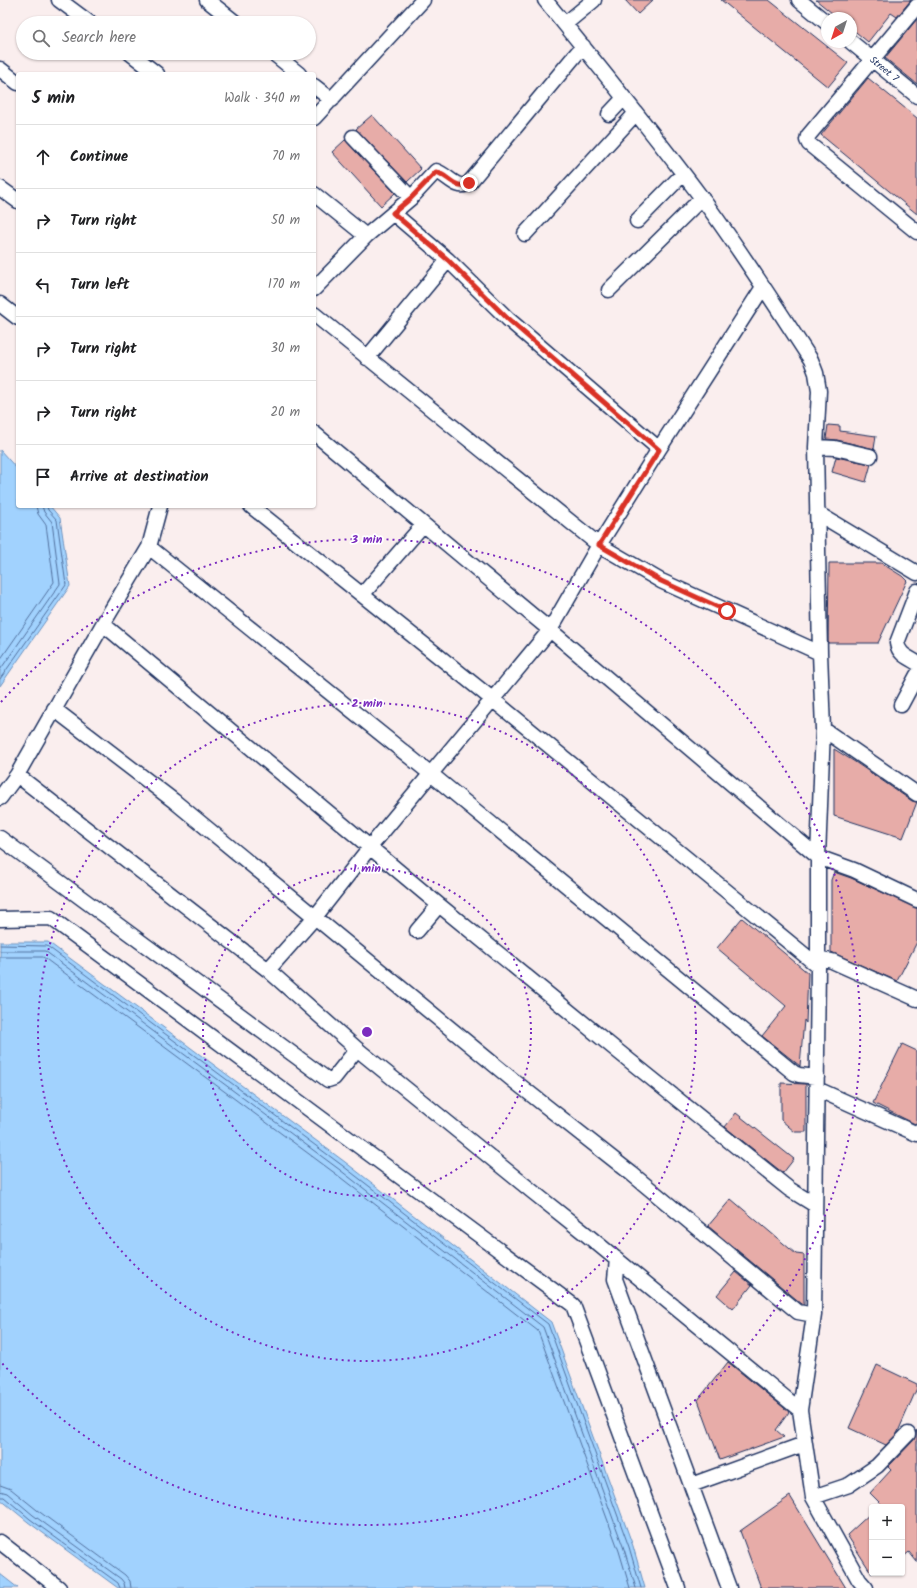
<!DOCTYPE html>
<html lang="en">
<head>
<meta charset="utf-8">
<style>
	:root { --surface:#fff; --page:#f2f2f2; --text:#202124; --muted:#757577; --line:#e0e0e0 }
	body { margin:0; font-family:Kalam,sans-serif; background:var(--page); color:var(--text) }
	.controls { position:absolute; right:12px; bottom:12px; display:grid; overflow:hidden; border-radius:4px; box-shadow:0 1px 3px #0004 }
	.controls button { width:36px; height:36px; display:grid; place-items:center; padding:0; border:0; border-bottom:1px solid var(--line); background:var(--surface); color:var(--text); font:20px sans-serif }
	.compass { position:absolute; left:821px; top:12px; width:36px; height:36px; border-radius:50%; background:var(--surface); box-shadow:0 1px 3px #0004; rotate:219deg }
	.stop { position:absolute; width:12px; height:12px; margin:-9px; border:3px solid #d93025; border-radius:50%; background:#fff }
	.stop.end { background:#d93025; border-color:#fff; box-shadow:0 1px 4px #0008 }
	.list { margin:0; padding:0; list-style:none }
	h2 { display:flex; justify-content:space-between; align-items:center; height:52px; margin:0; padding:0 16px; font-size:17px }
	h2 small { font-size:13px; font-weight:400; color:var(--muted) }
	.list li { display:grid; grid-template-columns:26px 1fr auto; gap:12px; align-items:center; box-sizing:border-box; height:64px; padding:0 16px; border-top:1px solid var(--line) }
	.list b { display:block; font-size:15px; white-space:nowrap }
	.list em { font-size:13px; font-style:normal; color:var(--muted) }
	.icon { flex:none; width:22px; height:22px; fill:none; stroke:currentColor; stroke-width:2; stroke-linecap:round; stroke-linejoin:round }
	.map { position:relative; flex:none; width:917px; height:1588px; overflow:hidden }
	.search { position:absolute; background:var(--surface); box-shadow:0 1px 3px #0004; left:16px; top:16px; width:300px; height:44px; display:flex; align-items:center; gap:10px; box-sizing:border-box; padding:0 14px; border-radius:22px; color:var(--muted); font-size:15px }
	.panel { position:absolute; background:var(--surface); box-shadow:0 1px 3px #0004; left:16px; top:72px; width:300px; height:436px; border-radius:4px }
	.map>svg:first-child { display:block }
</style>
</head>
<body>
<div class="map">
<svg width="917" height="1588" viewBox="0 0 917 1588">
	<rect width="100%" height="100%" fill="#faeeee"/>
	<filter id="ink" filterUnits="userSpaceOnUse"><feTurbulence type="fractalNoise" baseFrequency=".025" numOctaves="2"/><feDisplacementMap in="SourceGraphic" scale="8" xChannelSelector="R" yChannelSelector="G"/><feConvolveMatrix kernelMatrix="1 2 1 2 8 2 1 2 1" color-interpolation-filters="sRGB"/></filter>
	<g filter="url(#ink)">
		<path fill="#a1d2fe" stroke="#6b91be" d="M0,450L18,470V506H50L60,518L70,586L0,686Z
			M0,942H48L345,1162L551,1322L633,1546L645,1588H118L28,1522L0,1499Z
			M0,1574L18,1588H0Z"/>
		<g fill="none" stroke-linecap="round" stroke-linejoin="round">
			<path stroke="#51709e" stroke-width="1" d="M0,660L54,582L46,525L38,514L36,506
				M0,670L60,584L52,522L44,512L42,506
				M0,679L66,585L57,520L48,510L47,506
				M0,945L47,946L343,1166L548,1324L629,1547L641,1588
				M0,951H45L340,1170L543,1327L624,1549L636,1588
				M0,957H43L336,1174L538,1331L619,1551L630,1588
				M0,1485L11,1489L37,1510L125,1575L130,1581L131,1588
				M0,1491L7,1493L33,1515L121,1579L124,1583L125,1588
				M0,1497H4L30,1519L118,1583L120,1588"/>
		</g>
		<path fill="#e7aca8" stroke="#1b2f5e" d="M625,0H653L638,14Z
			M721,0H769L848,63L828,87Z
			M816,0H911L897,17L891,13L868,42L851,28V18H838Z
			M917,19V84L885,58Z
			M868,78L917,118V214L821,135Z
			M372,115L421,169L407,182L356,129Z
			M345,140L395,193L381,206L332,152Z
			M828,425L840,426V431L876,436L874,449L837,440L826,439Z
			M836,457L871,464L866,482L832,472Z
			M829,563H881L902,576L907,581L878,643H828Z
			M834,749L855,762L912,801L917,802L903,838L834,816Z
			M834,872L851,878L917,908V942L897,981L831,952V880Z
			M742,918L808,973L806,1023L804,1020L800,1066L762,1036L786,1006L717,948Z
			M902,1044L917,1051V1125L873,1103Z
			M781,1083L806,1084V1132H795L781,1120Z
			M736,1113L794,1159L783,1173L725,1127Z
			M731,1199L796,1254L804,1255V1305L802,1304L708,1226Z
			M736,1272L752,1285L733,1309L717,1295Z
			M728,1362L789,1412L776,1430L784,1437L720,1460L698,1400Z
			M877,1365L917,1384V1388L897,1434L886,1445L849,1428Z
			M917,1430V1562L909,1552L902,1558V1507H884L870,1493L891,1470L888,1467L914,1440Z
			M790,1496L846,1588H761L740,1531Z
			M872,1512V1574L847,1535Z"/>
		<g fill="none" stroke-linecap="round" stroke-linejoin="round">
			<defs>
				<path id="minor" d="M59,0L90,23
					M207,0L236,23
					M545,0C598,65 651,130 701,197C740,249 775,305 811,360L816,373L819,391L816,447L820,653L823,729L818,857V966L814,1315L800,1410L813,1497L859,1580L866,1588
					M799,0L827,23
					M917,6L808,136L807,140L809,144L917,232
					M565,24L594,0
					M851,42L917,96
					M130,53L157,74
					M273,53L299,74
					M0,69L18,83
					M314,86L332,100
					M609,114L624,98
					M314,118L423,0
					M353,137L411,198
					M0,188L18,201
					M314,194L366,236
					M393,213L448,260L508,319L659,449
					M637,221L683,174
					M525,234L636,113
					M314,289L366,236L411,198L436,171C448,175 457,191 469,183L583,46
					M609,290L702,198
					M0,304L18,318
					M314,314L599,545L661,581L820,653
					M367,358L448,260
					M314,433L550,630L818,857L854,870L917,900
					M816,447L835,448L870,456
					M251,506L492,699L818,966
					M817,513L917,573
					M149,547L431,774L794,1073L799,1075L817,1077
					M917,591L897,643C899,655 908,657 917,663
					M362,595L423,525
					M103,624L439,905L620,1053L789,1189L815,1205
					M901,705L917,675
					M54,709L174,801L514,1081L632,1174L798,1312L814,1315
					M823,729L917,794
					M17,775L268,970L357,1049L533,1192L587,1235L800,1410
					M0,798L17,775L103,624L149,547L160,506
					M0,838L328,1080L334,1078L357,1049
					M0,919L51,918L573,1305L678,1588
					M417,931L439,905
					M818,958L832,961L917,999
					M268,970L315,917L370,847L550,630L599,545L659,449L763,287
					M817,1089L917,1134
					M617,1259L615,1279L729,1588
					M691,1485L804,1444
					M813,1497L849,1485L877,1466L908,1434
					M0,1542L59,1588"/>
			</defs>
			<use href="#minor" stroke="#1b2f5e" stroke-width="17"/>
			<use href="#minor" stroke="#fff" stroke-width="14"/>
		</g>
	</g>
	<g fill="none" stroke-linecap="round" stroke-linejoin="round" filter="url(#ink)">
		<path stroke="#d93025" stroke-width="5" d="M469,183C456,191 448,175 436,172L411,198L393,213L448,260L508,319L659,450L599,545L661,581L727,611"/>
	</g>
	<g fill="none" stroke="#7b2cbf" stroke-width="2" stroke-dasharray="2 4">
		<circle cx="367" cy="1032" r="164"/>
		<circle cx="367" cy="1032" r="329"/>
		<path d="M1 702A493 493 0 1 1 1 1362"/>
	</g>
	<g text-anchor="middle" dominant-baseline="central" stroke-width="3.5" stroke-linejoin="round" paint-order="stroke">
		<g font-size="10" fill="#1b2f5e" stroke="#fff">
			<text transform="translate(884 69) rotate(39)">Street 7</text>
		</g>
	</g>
	<circle cx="367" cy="1032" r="6" fill="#7b2cbf" stroke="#fff" stroke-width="2"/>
	<g font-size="12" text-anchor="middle" font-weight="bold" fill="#7b2cbf" stroke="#fff" stroke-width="3.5" stroke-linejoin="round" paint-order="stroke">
		<text x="367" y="543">3 min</text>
		<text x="367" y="707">2 min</text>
		<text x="367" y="872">1 min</text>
	</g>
</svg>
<div class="controls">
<button>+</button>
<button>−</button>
</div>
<svg class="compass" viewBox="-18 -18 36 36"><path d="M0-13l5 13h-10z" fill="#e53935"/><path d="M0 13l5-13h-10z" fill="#757577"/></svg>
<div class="stop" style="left:727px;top:611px"></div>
<div class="stop end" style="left:469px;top:183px"></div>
<div class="search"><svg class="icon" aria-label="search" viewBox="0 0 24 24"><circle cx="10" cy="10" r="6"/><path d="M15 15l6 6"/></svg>Search here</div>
<section class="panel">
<h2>5 min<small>Walk · 340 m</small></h2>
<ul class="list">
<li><svg class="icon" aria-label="ahead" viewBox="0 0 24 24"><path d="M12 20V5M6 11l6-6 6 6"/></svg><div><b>Continue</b></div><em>70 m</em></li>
<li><svg class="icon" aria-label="right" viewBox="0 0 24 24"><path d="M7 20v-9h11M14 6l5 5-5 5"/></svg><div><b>Turn right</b></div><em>50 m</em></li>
<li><svg class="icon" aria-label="left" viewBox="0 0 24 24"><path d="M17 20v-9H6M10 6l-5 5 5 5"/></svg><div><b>Turn left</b></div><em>170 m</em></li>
<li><svg class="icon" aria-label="right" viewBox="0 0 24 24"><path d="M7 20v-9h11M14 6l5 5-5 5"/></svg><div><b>Turn right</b></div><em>30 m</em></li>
<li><svg class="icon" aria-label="right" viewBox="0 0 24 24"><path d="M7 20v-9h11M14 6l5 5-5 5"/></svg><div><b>Turn right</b></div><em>20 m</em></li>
<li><svg class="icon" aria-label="arrive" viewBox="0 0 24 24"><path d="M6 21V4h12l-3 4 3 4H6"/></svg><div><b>Arrive at destination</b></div></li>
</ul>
</section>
</div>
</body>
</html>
